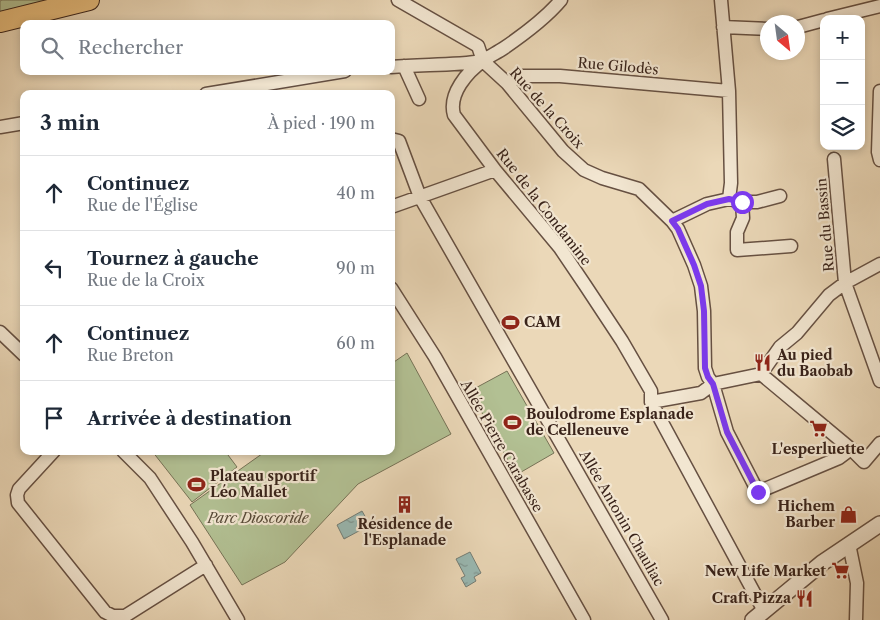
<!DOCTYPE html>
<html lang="fr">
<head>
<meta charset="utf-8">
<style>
	:root { --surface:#fff; --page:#f2f2f3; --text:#1f2937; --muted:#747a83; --line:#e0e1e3 }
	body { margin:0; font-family:"Libre Caslon Text",serif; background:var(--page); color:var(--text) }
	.controls { position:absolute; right:15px; top:15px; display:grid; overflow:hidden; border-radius:10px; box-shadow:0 2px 8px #0003 }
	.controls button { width:45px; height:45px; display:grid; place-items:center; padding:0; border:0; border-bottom:1px solid var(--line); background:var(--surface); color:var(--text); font:25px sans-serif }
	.compass { position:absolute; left:760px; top:15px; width:45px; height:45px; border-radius:50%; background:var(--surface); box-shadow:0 2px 8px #0003; rotate:151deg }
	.stop { position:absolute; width:15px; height:15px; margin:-11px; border:4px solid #7c3aed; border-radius:50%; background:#fff }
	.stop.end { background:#7c3aed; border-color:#fff; box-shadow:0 1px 5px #0008 }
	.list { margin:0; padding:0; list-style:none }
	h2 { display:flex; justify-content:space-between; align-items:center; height:65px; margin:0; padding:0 20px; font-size:21px }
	h2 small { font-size:16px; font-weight:400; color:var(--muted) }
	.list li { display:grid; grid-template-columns:32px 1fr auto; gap:15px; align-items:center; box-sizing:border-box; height:75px; padding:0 20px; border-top:1px solid var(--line) }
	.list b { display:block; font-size:19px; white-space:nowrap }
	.list p { margin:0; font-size:16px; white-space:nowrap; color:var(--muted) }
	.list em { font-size:16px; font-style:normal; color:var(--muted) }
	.icon { flex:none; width:28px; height:28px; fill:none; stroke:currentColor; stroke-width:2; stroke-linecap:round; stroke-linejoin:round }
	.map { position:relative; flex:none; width:880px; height:620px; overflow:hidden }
	.search { position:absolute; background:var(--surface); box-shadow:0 2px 8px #0003; left:20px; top:20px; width:375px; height:55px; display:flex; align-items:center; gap:12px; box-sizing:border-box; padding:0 18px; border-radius:10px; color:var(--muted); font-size:19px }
	.panel { position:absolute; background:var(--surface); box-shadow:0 2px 8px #0003; left:20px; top:90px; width:375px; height:365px; border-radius:10px }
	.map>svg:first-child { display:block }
</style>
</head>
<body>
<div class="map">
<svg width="880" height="620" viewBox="0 0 880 620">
	<defs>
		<pattern id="water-ripples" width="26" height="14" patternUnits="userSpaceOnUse" patternTransform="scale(1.25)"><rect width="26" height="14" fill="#99b9b3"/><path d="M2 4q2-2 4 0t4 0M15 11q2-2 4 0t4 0" fill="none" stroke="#7e9691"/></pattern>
	</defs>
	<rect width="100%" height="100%" fill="#ebd8b8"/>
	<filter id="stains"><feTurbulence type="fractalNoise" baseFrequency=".004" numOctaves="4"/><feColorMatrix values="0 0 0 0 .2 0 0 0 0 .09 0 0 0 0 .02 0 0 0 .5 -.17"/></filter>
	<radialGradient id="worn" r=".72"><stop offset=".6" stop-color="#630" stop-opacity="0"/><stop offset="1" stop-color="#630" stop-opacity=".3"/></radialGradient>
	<path fill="#b2c093" stroke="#767256" d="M2,0H48L0,13V1Z
		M407,353L451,434L358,484L285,562L242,585L190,505L266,451H391V364Z
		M507,371L554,453L516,475L470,391Z
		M152,451H225L237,467L192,502Z"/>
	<path fill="url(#water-ripples)" stroke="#737d76" d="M362,511L370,525L344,539L337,525Z
		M470,552L481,573L474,577L476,581L466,587L461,578L465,576L456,559Z"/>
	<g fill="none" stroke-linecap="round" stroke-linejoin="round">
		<defs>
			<path id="minor" d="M398,0L478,46L483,61L507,83L563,151L584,170L602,178L639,189L672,221L678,229L694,265L701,286L704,311L705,368L708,377L713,384L727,432L758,492L839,458L851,449
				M561,0C546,18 523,35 504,48C498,52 490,56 484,60C467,72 448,94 454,115L495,170L560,248L585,285L622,341L651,391V402L764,611
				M721,0L729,91L731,183L729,199
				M827,19L880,6
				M723,27L768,29
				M798,27L824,20
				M404,66L419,99
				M391,67C422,64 452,66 483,61
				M507,83L521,76H560L729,91
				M880,91L878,152L880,160
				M206,94L345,71
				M0,127L24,123
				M391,139L399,141L420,197L662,620
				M834,159L845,283L880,381
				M742,202L743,218L737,232V250L791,246
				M391,207L495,170
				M672,221L707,204L729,199L742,202H757L780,196
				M391,288L435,357L584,620
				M0,332L24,355
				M761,374L780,347L797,333L829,295L845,283L880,264
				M761,374L851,449L864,462L880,443
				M651,402L701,393L713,384L761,374
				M54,451L19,489L17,495L18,503L105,612L113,616H125L206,565
				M123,451L150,478L192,542L238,620
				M849,544L857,583L856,620"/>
			<path id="tertiary" d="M753,620L822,563L880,524"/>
			<path id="primary" d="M0,22L89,0"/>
		</defs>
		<use href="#minor" stroke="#665042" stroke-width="15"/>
		<use href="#tertiary" stroke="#665042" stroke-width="18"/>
		<use href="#primary" stroke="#39231a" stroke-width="22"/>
		<use href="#minor" stroke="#f2e6d1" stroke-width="12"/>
		<use href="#tertiary" stroke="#f2e6d1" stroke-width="15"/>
		<use href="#primary" stroke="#e6bc7c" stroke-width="20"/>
	</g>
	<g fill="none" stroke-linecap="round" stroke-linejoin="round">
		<path stroke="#7c3aed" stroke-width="6" d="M742,202L729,199L707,204L672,221L678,229L694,265L701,286L704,311L705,368L708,377L713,384L727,432L758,492"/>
	</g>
	<defs>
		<symbol id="stadium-bare" viewBox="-9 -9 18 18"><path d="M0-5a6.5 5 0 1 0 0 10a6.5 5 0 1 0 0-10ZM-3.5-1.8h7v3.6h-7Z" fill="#8f2418" stroke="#f2e6d1" stroke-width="2.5" paint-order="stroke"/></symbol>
		<symbol id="restaurant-bare" viewBox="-9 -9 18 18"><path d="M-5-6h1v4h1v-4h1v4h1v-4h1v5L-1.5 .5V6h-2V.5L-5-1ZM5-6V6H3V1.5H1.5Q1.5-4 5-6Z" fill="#8f2418" stroke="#f2e6d1" stroke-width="2.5" paint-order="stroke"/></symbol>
		<symbol id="supermarket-bare" viewBox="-9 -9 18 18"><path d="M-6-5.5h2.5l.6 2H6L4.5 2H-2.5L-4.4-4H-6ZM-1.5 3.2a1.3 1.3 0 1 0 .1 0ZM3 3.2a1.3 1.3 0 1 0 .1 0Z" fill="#8f2418" stroke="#f2e6d1" stroke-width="2.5" paint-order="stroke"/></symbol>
		<symbol id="building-bare" viewBox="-9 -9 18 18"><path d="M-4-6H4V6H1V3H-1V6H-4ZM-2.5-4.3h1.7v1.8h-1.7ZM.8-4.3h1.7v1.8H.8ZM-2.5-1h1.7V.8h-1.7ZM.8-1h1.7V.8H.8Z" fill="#8f2418" stroke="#f2e6d1" stroke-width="2.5" paint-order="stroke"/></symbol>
		<symbol id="shop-bare" viewBox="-9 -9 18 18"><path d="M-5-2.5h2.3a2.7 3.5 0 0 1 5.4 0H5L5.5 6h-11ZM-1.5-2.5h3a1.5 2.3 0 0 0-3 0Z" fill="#8f2418" stroke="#f2e6d1" stroke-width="2.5" paint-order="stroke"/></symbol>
	</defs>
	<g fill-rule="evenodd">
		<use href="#stadium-bare" x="498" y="310" width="25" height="25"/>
		<use href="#restaurant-bare" x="750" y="350" width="25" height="25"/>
		<use href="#stadium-bare" x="500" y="410" width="25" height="25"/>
		<use href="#supermarket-bare" x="806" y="416" width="25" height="25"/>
		<use href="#stadium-bare" x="184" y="472" width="25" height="25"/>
		<use href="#building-bare" x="392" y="492" width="25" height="25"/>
		<use href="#shop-bare" x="836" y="502" width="25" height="25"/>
		<use href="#supermarket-bare" x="828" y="558" width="25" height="25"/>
		<use href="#restaurant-bare" x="792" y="586" width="25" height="25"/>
	</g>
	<g text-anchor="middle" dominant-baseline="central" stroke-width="4.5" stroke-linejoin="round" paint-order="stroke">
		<g font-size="14" fill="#39231a" stroke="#f2e6d1">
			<text transform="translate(618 66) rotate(5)">Rue Gilodès</text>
			<text transform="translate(547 108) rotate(48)">Rue de la Croix</text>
			<text transform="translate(544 207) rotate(52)">Rue de la Condamine</text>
			<text transform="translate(825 225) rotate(-95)">Rue du Bassin</text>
			<text transform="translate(502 446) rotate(60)">Allée Pierre Carabasse</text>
			<text transform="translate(622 518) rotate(60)">Allée Antonin Chauliac</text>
		</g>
		<g font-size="14" font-weight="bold" fill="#39231a" stroke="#f2e6d1" text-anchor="start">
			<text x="524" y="322">CAM</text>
			<text x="777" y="355">Au pied<tspan x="777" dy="16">du Baobab</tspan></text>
			<text x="526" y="414">Boulodrome Esplanade<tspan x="526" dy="16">de Celleneuve</tspan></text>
			<text x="818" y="449" text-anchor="middle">L'esperluette</text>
			<text x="210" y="476">Plateau sportif<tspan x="210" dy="16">Léo Mallet</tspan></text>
			<text x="835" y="506" text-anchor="end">Hichem<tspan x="835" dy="16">Barber</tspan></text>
			<text x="405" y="524" text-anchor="middle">Résidence de<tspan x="405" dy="16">l'Esplanade</tspan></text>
			<text x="826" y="571" text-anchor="end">New Life Market</text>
			<text x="791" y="598" text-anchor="end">Craft Pizza</text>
		</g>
		<g font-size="14" font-style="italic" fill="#574a38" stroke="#f2e6d1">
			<text x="258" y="518">Parc Dioscoride</text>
		</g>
	</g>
	<rect width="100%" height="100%" filter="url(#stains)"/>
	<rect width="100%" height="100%" fill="url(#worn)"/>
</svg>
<div class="controls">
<button>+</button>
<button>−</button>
<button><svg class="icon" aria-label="layers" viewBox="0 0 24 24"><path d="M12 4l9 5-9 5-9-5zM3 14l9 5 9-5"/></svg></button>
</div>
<svg class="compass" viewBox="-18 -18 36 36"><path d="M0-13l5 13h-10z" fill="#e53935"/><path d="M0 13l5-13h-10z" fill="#747a83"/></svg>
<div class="stop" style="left:742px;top:202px"></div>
<div class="stop end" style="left:758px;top:492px"></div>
<div class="search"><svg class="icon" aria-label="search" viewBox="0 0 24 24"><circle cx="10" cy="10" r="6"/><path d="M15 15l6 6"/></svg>Rechercher</div>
<section class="panel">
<h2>3 min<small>À pied · 190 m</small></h2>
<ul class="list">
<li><svg class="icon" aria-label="ahead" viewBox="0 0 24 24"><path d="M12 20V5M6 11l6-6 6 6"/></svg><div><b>Continuez</b><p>Rue de l'Église</p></div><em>40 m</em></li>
<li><svg class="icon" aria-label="left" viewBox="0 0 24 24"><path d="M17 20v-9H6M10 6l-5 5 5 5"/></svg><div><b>Tournez à gauche</b><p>Rue de la Croix</p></div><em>90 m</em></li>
<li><svg class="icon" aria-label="ahead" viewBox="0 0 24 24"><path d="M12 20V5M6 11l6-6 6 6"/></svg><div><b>Continuez</b><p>Rue Breton</p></div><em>60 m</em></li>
<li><svg class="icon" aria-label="arrive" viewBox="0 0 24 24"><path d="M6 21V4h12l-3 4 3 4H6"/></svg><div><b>Arrivée à destination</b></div></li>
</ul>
</section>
</div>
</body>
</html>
